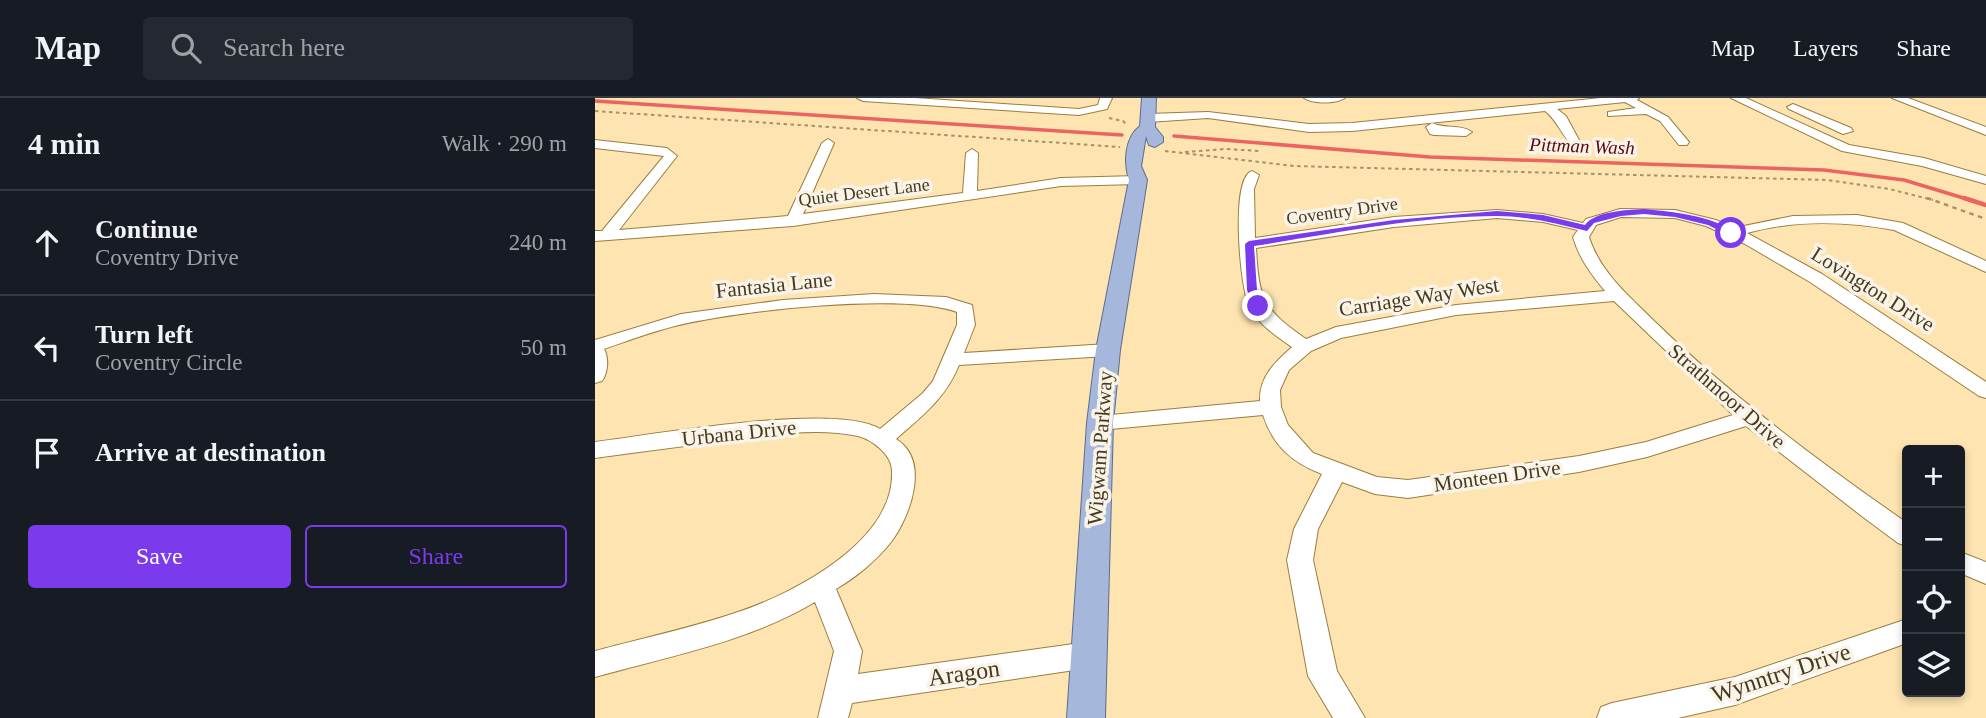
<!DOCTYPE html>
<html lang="en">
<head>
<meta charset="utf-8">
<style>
	:root { --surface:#171b24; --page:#242831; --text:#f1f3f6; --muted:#9ea1a6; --line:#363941; --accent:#7c3aed }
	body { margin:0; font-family:"Times New Roman",serif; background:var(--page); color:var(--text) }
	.controls { position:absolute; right:21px; bottom:21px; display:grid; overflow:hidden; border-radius:7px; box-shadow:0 4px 10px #0003 }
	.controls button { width:63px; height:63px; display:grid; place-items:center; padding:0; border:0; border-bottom:2px solid var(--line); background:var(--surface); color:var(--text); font:35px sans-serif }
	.stop { position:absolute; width:21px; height:21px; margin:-16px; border:5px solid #7c3aed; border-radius:50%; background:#fff }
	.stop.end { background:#7c3aed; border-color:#fff; box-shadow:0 2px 7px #0008 }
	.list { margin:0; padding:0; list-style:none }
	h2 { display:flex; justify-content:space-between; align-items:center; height:91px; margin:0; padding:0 28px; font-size:30px }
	h2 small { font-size:23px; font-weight:400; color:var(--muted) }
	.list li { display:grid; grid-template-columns:46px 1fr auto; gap:21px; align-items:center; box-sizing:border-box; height:105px; padding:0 28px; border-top:2px solid var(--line) }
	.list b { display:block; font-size:26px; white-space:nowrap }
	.list p { margin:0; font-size:23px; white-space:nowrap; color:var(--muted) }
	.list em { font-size:23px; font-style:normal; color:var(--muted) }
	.actions { display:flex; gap:14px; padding:21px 28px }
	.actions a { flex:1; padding:16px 0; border:2px solid var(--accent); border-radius:7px; text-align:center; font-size:24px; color:var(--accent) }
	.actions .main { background:var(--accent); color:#fff }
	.icon { flex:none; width:38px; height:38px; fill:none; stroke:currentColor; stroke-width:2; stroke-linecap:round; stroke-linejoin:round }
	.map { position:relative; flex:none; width:1391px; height:620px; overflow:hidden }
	header { display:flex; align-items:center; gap:42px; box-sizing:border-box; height:98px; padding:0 35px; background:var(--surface); border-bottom:2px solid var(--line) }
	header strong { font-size:33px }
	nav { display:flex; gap:38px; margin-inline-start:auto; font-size:24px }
	.search { width:490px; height:63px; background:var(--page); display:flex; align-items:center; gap:18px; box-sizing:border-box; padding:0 24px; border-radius:7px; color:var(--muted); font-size:26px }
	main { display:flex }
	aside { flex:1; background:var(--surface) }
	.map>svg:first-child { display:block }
</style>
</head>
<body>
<header>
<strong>Map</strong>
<div class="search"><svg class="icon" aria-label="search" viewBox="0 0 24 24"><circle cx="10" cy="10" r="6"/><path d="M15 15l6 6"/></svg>Search here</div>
<nav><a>Map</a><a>Layers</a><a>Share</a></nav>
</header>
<main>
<aside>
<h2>4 min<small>Walk · 290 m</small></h2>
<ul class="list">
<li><svg class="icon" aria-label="ahead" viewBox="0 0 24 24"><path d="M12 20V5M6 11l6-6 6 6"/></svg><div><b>Continue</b><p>Coventry Drive</p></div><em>240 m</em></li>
<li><svg class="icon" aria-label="left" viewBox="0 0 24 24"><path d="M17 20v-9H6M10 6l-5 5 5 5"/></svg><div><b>Turn left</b><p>Coventry Circle</p></div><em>50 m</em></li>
<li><svg class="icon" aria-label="arrive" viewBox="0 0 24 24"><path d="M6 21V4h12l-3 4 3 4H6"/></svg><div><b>Arrive at destination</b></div></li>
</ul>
<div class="actions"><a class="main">Save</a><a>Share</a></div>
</aside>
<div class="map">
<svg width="1391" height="620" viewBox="0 0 1391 620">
	<rect width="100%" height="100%" fill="#fde4b0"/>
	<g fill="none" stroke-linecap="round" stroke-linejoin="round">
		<path stroke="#eb6460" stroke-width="3.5" d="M0,3L527,37
			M579,38L835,59L1229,72L1309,82L1375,102"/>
		<path stroke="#eb6460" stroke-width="4.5" d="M1369,100L1391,107"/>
		<defs>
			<path id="minor" d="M262,0H320L484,11L503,7L505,0H517L512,11L484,17L268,3Z
				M709,0H750C741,6 718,6 709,0Z
				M1006,0H1044L1042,2L1073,19L1094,44L1092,47H1084L1065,23L1051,16L1013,18V14L1041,10L1030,4L962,11L971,18L984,42L978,46C968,41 963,23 950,13L757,33L714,34L613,20L553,24L547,20L553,16L613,14L714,26L757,25Z
				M1136,0H1151L1254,47L1329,60L1391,78V86L1327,68L1247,53Z
				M1297,0H1313L1391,29V37Z
				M1198,6L1256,30L1258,33L1248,36L1194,11L1192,9Z
				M837,25C849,31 866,26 877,34L871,38L839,37L835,36L831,29Z
				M233,41L239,45L208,116L368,95L371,55L377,51L383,55L382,93L466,80L543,78L550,82L543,86L466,88L198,128L0,143V133H7L69,58L0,50V42L72,50L82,58L24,132L193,118L227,45Z
				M657,73L664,77L659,91L660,140L799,119L902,112L948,116L988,125L991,121L1025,111L1080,112L1121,122L1139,130L1198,118L1262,117L1308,125L1391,163V174L1299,132C1251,123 1199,122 1152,135L1227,176L1391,284V300L1384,298L1215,184L1150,146L1111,128L1080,120L1026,119L1001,127L994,139C1005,174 1033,197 1058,222C1136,298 1223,363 1312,425V448L1303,445L1268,419L1151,328L1052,359L984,374L813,400L780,396L747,384L723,431L718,462L742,573L770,620H738L713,578L692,462L699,431L727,376C698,365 678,348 668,317L505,332L497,330L494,325L497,320L505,318L665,303C664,279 680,264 697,249C681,238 664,227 654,208C645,189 635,80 657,73ZM902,120L948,124L983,132L978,139C984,160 996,176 1010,193L861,207L741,229L711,241C668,211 664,202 661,150L799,129ZM1019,203L1138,317L1051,344L984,358L813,382L782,379L718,355L693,327L686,309L685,292L694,272L716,253L746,240L861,217Z
				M279,196L351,199L377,207L380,227L369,255L513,246L523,252L513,258L364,267C351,300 327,318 301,341C336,362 315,419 296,444C282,462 260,480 241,491L267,553L263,576L493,544L503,548L507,557L503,566L493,570L257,605L253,620H223L239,553L220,504C153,544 74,558 0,579V553C47,540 97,530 143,514C200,495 300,443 297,373C297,357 278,342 263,338C221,329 173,337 131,343C87,348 44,354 0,360V344C57,337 241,304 285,331L328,295L338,283L362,227V214C307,194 139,213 80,228C56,234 32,243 9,251C14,260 13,275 7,283L0,285V242L86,216L188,202Z
				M1365,454L1391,464V486L1365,475Z
				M1312,521V545L1140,607L1083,620H1002L1006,609L1017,605L1140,579Z"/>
			<path id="major" d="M547,0H561L560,29L568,39V44L560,49L554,47L551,38L546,68L552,82L525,252L518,325L510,620H472L492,325L501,252L534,82C529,66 529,40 545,28Z"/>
		</defs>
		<use href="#minor" stroke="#9b7d3e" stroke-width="2"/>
		<use href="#major" stroke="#5d6c8b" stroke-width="2"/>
		<path stroke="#a4926a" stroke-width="2" stroke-dasharray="3.5 3.5" stroke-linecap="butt" d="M0,13L525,49
			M514,20L528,23L532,27
			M570,53L699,68L1233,82L1294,91L1338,102
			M590,54L630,51L665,53"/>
		<path stroke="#a4926a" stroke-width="2.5" stroke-dasharray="4.5 4.5" stroke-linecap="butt" d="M1332,100L1391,121"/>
		<use href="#minor" fill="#fff" fill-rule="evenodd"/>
		<use href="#major" fill="#a6b7dc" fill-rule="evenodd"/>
	</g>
	<path fill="#7c3aed" d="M1049,111C1079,114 1116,117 1140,135L1133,137L1113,127L1080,119L1049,116L1026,118L999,125L992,133C962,126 933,118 902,118C824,118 736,136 659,148L662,192L666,210H659L652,192L650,146L654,143L799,122L902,113L948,117L990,127C1000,113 1032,112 1049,111Z"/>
	<g text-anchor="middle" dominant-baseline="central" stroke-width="7" stroke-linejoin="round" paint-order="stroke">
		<g font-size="18" fill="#45391e" stroke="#faf3e7">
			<text transform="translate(269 94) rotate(-7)">Quiet Desert Lane</text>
			<text transform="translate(747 113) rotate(-8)">Coventry Drive</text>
		</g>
		<g font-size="19" font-style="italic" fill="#5e050d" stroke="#faf3e7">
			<text transform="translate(987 48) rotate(2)">Pittman Wash</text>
		</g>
		<g font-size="21" fill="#45391e" stroke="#faf3e7">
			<text transform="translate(179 187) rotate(-6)">Fantasia Lane</text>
			<text transform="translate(1278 191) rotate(32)">Lovington Drive</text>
			<text transform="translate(824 199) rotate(-9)">Carriage Way West</text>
			<text transform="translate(1132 298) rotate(41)">Strathmoor Drive</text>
			<text transform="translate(144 335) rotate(-6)">Urbana Drive</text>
			<text transform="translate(505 350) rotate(-86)">Wigwam Parkway</text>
			<text transform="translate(902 378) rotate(-8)">Monteen Drive</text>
		</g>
		<g font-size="24" fill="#45391e" stroke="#faf3e7">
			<text transform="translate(369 575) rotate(-8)">Aragon</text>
			<text transform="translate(1186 575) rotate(-18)">Wynntry Drive</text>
		</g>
	</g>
</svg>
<div class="controls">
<button>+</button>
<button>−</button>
<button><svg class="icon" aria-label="locate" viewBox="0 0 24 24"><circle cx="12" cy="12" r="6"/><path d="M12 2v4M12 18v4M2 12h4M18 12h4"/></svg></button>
<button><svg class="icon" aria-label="layers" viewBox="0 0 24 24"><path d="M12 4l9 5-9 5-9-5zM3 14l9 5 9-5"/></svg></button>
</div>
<div class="stop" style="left:1136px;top:135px"></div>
<div class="stop end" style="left:663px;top:208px"></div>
</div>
</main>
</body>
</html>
